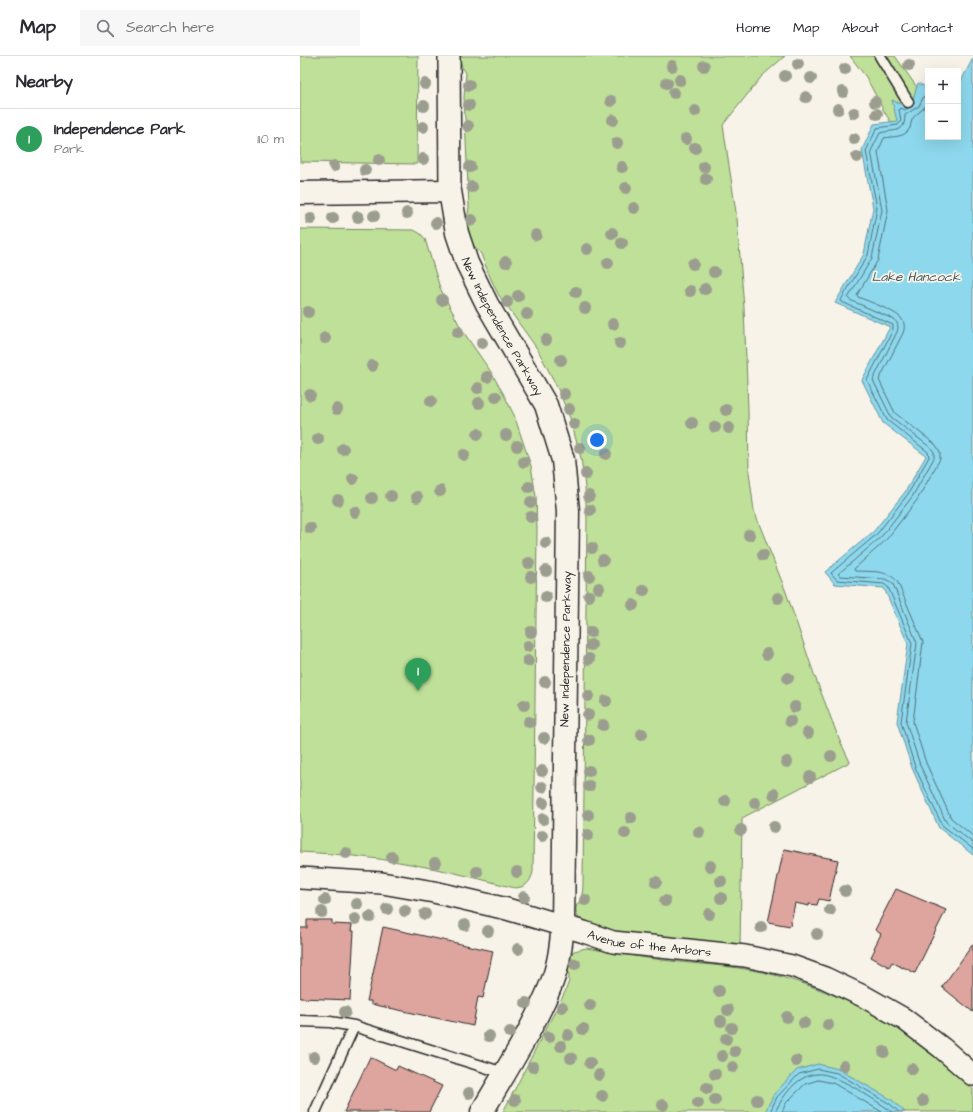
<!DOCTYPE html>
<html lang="en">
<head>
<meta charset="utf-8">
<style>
	:root { --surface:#fff; --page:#f7f7f7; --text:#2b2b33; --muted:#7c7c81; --line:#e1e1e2; --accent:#d1495b }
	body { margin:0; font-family:"Architects Daughter",sans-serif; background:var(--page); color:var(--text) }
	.controls { position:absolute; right:12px; top:12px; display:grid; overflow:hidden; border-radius:0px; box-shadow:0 4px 16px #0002 }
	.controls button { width:36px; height:36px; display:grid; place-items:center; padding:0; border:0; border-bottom:1px solid var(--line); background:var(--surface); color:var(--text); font:20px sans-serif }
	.you { position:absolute; left:297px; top:384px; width:14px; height:14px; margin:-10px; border:3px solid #fff; border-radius:50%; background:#1a73e8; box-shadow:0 0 0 6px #1a73e833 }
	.badge { display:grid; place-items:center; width:26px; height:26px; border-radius:50%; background:var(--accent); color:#fff; font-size:13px; font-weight:700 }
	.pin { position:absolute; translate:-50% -33px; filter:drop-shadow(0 1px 2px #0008) }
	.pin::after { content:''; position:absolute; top:21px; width:14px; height:12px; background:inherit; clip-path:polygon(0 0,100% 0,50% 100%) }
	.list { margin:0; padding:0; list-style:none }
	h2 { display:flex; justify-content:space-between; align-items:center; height:52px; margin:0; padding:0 16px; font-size:17px }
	h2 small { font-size:13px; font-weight:400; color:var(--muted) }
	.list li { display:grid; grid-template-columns:26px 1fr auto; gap:12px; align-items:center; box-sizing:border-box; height:60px; padding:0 16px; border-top:1px solid var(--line) }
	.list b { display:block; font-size:15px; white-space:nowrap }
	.list p { margin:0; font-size:13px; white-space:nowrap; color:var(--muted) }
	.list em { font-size:13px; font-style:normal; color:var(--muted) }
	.icon { flex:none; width:22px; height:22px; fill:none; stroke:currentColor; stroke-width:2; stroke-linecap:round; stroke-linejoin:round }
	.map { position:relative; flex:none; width:673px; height:1056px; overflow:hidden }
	header { display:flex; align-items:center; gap:24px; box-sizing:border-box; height:56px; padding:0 20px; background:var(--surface); border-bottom:1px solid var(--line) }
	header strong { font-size:19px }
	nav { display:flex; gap:22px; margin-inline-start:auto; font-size:14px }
	.search { width:280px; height:36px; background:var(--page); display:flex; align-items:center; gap:10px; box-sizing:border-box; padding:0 14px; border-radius:0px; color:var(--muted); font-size:15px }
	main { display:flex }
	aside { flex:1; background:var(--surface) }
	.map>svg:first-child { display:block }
</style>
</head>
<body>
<header>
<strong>Map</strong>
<div class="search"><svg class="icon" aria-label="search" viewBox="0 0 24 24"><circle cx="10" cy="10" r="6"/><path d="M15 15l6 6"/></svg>Search here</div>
<nav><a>Home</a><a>Map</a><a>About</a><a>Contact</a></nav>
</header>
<main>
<aside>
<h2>Nearby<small></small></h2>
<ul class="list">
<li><span class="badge" style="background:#2e9e5b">1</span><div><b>Independence Park</b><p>Park</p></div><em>110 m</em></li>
</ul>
</aside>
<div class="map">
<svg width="673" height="1056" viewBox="0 0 673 1056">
	<rect width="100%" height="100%" fill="#f7f3e8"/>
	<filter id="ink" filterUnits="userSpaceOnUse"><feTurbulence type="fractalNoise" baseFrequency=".025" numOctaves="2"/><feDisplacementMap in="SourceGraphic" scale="8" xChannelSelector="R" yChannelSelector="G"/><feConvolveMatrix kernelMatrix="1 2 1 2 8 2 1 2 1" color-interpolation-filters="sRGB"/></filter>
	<g filter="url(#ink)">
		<path fill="#bfe098" stroke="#758662" d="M0,0H118L117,108L0,106Z
			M159,0H485L462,20L423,69L437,163L444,252L448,353L449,416L454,455L486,536L514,618L539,683L550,706L442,762L440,891L328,880L280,865C271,848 279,851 282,838C283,834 283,829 283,825L287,463L285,431L281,402L270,362L258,333L238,294L198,238L190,221L181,198L170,185L166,170L169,151L164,41L166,17L162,11Z
			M550,0H595L628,47V81H658L661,78L630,127L585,57L566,21Z
			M0,173L114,174L121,178L125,183L140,232L162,274L191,316L203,337L214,359L231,410L236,441L237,474L233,816C230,827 226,831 215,832C187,825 159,817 131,812C88,803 44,798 0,796Z
			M286,892C314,896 342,902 370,905C406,909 443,910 478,920C528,934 579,956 620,987C639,1001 656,1017 673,1033V1056H203L265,936L269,925L268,903L274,895Z"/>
		<path fill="#8dd8ed" stroke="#66939f" d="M673,2V799L639,772L612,712L597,666L608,588L584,532L535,528L525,516L574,475L605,436L626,400L583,367L562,324L590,271L535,247L564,198L573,152L562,94L574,68L597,65L592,44L605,50L608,46L613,43L618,27L628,32V81H658V31Z
			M518,1008L538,1013L592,1044L605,1056H465L474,1038L497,1014Z"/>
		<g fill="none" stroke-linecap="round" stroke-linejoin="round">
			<path stroke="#527079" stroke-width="1" d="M628,40H624L619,50L605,59C605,78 595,73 580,77L571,95L582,154L572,202L548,242L550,244L593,263C598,266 599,271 597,276L573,324L591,361L631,392L634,396V402L612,441L581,481L538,518L540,520L585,523L589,525L593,528L617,587L606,666L620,709L646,766L673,787
				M628,46C624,54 618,56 613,62C611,65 611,69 610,72C605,82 594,80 584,82L578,96L588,154L578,204L557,239L558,241C568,245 595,255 601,262C605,267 605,272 603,277L579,324L595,357L636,389L640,396V403L617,444L586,484L554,513L555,515C569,516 590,513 598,527L623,586L613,666L626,707L651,762L673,780
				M608,52L605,54L601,52L599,53L601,65L598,69L577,72L566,95L577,152L568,199L541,244L542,246L593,269V274L567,324L587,364L628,396L629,401L608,438L577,478L531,517L537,524L584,528L588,531L612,587L601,666L615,711L642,769L673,793
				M470,1056L477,1041L499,1018L518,1013L537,1017L590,1048L599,1056
				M475,1056C483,1040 497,1019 517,1018C534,1016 571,1042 587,1052L592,1056
				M482,1056L486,1047L505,1028L518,1024L533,1027L582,1056"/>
		</g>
		<path fill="#dea49e" stroke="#2b2b2b" d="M484,793L538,804L529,845L519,843L517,849L509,848V850L495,847L490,870L468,866Z
			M596,833L646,854L615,917L603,911V912L592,906L589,911L571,901L575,893L574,892L581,878L575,874Z
			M7,864H32V868L52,869L51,875H54L50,944L0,942V872H7Z
			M83,871L193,895L183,942L178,941L173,970L71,948V945H67Z
			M673,888V956L642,931Z
			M70,1001L96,1014L98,1010L142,1030L129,1056H44Z"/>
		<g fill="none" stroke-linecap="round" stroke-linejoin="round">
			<defs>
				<path id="service" d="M580,0L608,46
					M0,965L30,966L54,970L204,1017
					M15,1056L54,970"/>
				<g id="minor">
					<path d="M149,0L150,135"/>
					<path id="s1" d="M0,822L82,827L134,836L207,853L284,876L313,886L445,900L492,910L525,922L565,941L604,963L642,992L673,1019"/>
				</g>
				<g id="tertiary">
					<path id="s2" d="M0,137L150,135L157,177L167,207L187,248L246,349L263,404L268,455L263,869C261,889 259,908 252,926C234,972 206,1014 182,1056"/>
				</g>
			</defs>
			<use href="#service" stroke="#2b2b2b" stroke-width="13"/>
			<use href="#minor" stroke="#2b2b2b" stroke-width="24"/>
			<use href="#tertiary" stroke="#2b2b2b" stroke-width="25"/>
			<use href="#service" stroke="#f7f3e8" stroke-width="10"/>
			<use href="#minor" stroke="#f7f3e8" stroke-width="21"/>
			<use href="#tertiary" stroke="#f7f3e8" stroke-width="22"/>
		</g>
		<g fill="#9b9e8f">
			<circle cx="498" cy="8" r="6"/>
			<circle cx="609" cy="9" r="6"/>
			<circle cx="372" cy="10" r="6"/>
			<circle cx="404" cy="10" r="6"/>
			<circle cx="545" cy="13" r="6"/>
			<circle cx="485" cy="20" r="6"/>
			<circle cx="511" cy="22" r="6"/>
			<circle cx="380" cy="24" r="6"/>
			<circle cx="367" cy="27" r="6"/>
			<circle cx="125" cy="28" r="6"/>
			<circle cx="169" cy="29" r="6"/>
			<circle cx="543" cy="36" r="6"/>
			<circle cx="374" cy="37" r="6"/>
			<circle cx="506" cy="41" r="6"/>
			<circle cx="311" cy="45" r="6"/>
			<circle cx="575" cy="46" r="6"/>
			<circle cx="169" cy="49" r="6"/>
			<circle cx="124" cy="50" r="6"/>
			<circle cx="538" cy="53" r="6"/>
			<circle cx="395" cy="55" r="6"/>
			<circle cx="554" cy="57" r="6"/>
			<circle cx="577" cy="58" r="6"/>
			<circle cx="313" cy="64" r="6"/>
			<circle cx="168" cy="70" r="6"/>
			<circle cx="123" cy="71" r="6"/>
			<circle cx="386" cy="83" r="6"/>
			<circle cx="554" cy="83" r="6"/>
			<circle cx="317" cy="87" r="6"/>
			<circle cx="395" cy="92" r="6"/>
			<circle cx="557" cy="101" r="6"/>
			<circle cx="123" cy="103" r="6"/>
			<circle cx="79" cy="104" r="6"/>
			<circle cx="34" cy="110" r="6"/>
			<circle cx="170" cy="111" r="6"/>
			<circle cx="322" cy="111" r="6"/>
			<circle cx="404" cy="111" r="6"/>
			<circle cx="65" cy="114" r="6"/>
			<circle cx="406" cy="123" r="6"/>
			<circle cx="172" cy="131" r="6"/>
			<circle cx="326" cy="132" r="6"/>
			<circle cx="334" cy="152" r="6"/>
			<circle cx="107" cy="157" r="6"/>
			<circle cx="74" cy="160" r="6"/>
			<circle cx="58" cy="161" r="6"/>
			<circle cx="33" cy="162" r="6"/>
			<circle cx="11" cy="163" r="6"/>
			<circle cx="172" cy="164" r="6"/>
			<circle cx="136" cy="167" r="6"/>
			<circle cx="312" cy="177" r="6"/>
			<circle cx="236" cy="179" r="6"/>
			<circle cx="322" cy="187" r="6"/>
			<circle cx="287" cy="193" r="6"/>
			<circle cx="206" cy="206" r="6"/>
			<circle cx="308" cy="207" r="6"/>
			<circle cx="393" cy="208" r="6"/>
			<circle cx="414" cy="216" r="6"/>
			<circle cx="405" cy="233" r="6"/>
			<circle cx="390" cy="235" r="6"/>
			<circle cx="276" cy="236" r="6"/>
			<circle cx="218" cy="240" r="6"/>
			<circle cx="142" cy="244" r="6"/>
			<circle cx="207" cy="246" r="6"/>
			<circle cx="285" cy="252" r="6"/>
			<circle cx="8" cy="256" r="6"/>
			<circle cx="227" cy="258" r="6"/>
			<circle cx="313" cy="268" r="6"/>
			<circle cx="158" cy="276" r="6"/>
			<circle cx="25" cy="282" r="6"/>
			<circle cx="246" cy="284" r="6"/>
			<circle cx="182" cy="287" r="6"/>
			<circle cx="320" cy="287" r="6"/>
			<circle cx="261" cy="304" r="6"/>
			<circle cx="72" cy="310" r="6"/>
			<circle cx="187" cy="321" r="6"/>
			<circle cx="178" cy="332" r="6"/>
			<circle cx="264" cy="338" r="6"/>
			<circle cx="10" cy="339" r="6"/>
			<circle cx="196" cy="341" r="6"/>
			<circle cx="131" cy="345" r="6"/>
			<circle cx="179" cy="347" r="6"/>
			<circle cx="37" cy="353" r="6"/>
			<circle cx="269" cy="353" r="6"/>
			<circle cx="426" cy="354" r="6"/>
			<circle cx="392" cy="367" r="6"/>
			<circle cx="274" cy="368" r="6"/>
			<circle cx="415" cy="371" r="6"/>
			<circle cx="429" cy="372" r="6"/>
			<circle cx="178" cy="378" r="6"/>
			<circle cx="206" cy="379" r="6"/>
			<circle cx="18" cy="383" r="6"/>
			<circle cx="217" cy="390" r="6"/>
			<circle cx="280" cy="392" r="6"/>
			<circle cx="43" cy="393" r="6"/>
			<circle cx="306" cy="398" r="6"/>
			<circle cx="164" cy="399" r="6"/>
			<circle cx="224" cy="406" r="6"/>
			<circle cx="286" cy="418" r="6"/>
			<circle cx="53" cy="423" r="6"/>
			<circle cx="229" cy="431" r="6"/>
			<circle cx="140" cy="435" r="6"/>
			<circle cx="91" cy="440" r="6"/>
			<circle cx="289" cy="440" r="6"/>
			<circle cx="117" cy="441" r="6"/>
			<circle cx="72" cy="442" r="6"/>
			<circle cx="38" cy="444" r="6"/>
			<circle cx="231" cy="446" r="6"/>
			<circle cx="290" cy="454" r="6"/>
			<circle cx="55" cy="456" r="6"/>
			<circle cx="231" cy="461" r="6"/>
			<circle cx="10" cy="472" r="6"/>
			<circle cx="449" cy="479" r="6"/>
			<circle cx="246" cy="487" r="6"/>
			<circle cx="292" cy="492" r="6"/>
			<circle cx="463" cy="499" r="6"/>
			<circle cx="303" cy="504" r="6"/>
			<circle cx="229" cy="507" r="6"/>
			<circle cx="246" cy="515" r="6"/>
			<circle cx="289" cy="520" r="6"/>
			<circle cx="231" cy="521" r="6"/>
			<circle cx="299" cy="532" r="6"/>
			<circle cx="344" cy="534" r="6"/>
			<circle cx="289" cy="540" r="6"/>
			<circle cx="246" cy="541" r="6"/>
			<circle cx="478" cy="542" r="6"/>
			<circle cx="333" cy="549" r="6"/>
			<circle cx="231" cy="576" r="6"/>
			<circle cx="291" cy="576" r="6"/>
			<circle cx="291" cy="589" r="6"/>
			<circle cx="228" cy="590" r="6"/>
			<circle cx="467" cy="598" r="6"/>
			<circle cx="289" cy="603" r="6"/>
			<circle cx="228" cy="605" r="6"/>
			<circle cx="488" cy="622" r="6"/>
			<circle cx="245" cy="626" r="6"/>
			<circle cx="288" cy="640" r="6"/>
			<circle cx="306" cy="645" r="6"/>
			<circle cx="224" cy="649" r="6"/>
			<circle cx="495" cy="651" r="6"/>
			<circle cx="288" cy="659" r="6"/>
			<circle cx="490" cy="665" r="6"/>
			<circle cx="229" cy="666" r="6"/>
			<circle cx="303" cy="669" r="6"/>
			<circle cx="508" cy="677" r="6"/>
			<circle cx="342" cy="678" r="6"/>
			<circle cx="244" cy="682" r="6"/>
			<circle cx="289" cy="684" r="6"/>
			<circle cx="531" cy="700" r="6"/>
			<circle cx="487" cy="706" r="6"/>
			<circle cx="242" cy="715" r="6"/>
			<circle cx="289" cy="715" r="6"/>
			<circle cx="510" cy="721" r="6"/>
			<circle cx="289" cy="730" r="6"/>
			<circle cx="242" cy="731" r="6"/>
			<circle cx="474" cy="738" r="6"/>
			<circle cx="425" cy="745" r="6"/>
			<circle cx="243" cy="747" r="6"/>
			<circle cx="455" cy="747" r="6"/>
			<circle cx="288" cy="759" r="6"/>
			<circle cx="331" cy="762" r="6"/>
			<circle cx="243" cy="763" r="6"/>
			<circle cx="474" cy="771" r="6"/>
			<circle cx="441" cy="774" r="6"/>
			<circle cx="399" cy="776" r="6"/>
			<circle cx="325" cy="777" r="6"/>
			<circle cx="288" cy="779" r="6"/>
			<circle cx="242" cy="780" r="6"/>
			<circle cx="46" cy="797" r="6"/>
			<circle cx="92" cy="801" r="6"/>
			<circle cx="135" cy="807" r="6"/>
			<circle cx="410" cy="810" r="6"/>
			<circle cx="177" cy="816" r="6"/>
			<circle cx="217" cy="816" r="6"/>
			<circle cx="421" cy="825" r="6"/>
			<circle cx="356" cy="826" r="6"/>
			<circle cx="545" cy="835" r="6"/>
			<circle cx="224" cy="841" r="6"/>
			<circle cx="421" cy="842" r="6"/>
			<circle cx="25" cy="844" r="6"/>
			<circle cx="285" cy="844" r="6"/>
			<circle cx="365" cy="845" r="6"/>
			<circle cx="57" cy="848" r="6"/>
			<circle cx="87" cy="853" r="6"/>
			<circle cx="530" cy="854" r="6"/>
			<circle cx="105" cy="855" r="6"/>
			<circle cx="22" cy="856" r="6"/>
			<circle cx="125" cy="858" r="6"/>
			<circle cx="409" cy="858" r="6"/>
			<circle cx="70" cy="861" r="6"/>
			<circle cx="55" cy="863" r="6"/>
			<circle cx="165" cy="869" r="6"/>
			<circle cx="461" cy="871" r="6"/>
			<circle cx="188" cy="875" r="6"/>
			<circle cx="517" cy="878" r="6"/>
			<circle cx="218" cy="893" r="6"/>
			<circle cx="275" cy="908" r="6"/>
			<circle cx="419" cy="935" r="6"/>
			<circle cx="226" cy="947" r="6"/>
			<circle cx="290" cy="949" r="6"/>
			<circle cx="262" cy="951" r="6"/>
			<circle cx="428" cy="954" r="6"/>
			<circle cx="45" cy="956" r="6"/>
			<circle cx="487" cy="961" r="6"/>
			<circle cx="421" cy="965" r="6"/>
			<circle cx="504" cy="967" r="6"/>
			<circle cx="528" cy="969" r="6"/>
			<circle cx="432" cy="972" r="6"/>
			<circle cx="283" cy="973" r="6"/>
			<circle cx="210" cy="976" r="6"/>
			<circle cx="268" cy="979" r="6"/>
			<circle cx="189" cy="980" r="6"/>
			<circle cx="249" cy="981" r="6"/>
			<circle cx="426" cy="983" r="6"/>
			<circle cx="261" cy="990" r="6"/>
			<circle cx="435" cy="995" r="6"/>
			<circle cx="584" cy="996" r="6"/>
			<circle cx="422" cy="1000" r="6"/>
			<circle cx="14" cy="1001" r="6"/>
			<circle cx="271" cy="1002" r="6"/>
			<circle cx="496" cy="1005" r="6"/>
			<circle cx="290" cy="1007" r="6"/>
			<circle cx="544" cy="1010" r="6"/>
			<circle cx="233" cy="1011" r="6"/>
			<circle cx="433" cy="1011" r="6"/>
			<circle cx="612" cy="1013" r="6"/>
			<circle cx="415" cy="1018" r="6"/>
			<circle cx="299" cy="1019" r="6"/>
			<circle cx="407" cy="1032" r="6"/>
			<circle cx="169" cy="1037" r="6"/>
			<circle cx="302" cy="1040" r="6"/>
			<circle cx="215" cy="1044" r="6"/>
			<circle cx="415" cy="1044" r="6"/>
			<circle cx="457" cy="1044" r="6"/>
			<circle cx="623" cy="1045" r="6"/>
			<circle cx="398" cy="1047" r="6"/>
			<circle cx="363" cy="1049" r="6"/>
		</g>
	</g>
	<g text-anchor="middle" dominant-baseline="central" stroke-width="3.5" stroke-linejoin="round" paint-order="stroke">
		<g font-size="12" fill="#2b2b2b" stroke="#f7f3e8">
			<text stroke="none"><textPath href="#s2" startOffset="297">New Independence Parkway</textPath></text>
			<text transform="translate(266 593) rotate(-89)">New Independence Parkway</text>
			<text stroke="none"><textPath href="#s1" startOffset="357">Avenue of the Arbors</textPath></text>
		</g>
		<g font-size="13" font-style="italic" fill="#44565c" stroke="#f7f3e8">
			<text x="616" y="221">Lake Hancock</text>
		</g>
	</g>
</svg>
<div class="controls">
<button>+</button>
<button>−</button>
</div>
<div class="you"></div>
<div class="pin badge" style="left:118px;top:635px;background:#2e9e5b">1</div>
</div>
</main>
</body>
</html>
